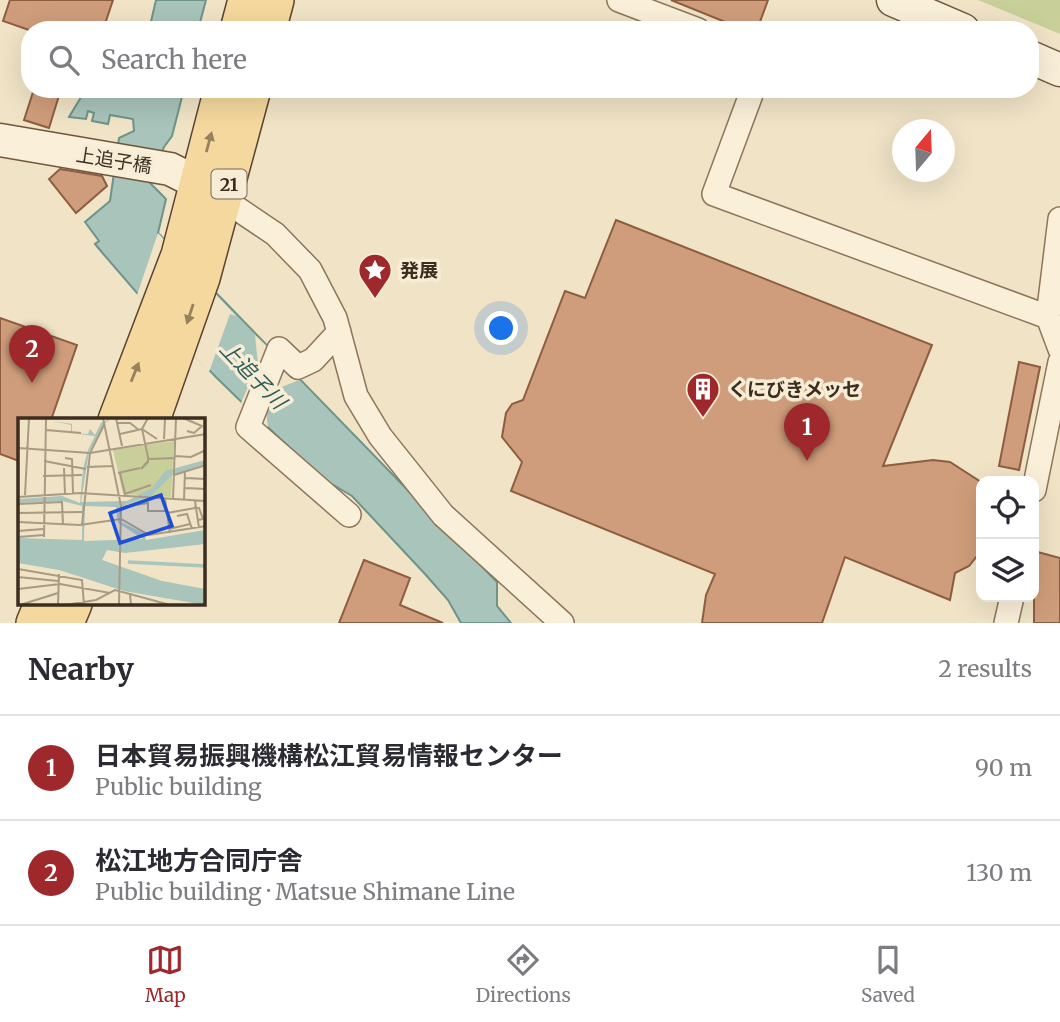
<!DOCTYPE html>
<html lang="en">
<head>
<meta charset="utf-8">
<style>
	:root { --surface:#fff; --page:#f7f7f7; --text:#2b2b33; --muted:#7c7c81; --line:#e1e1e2; --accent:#9e282b }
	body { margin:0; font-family:Merriweather,"Noto Sans JP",serif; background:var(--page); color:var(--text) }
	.controls { position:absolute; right:21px; bottom:21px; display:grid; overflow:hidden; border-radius:14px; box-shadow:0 7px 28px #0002 }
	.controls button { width:63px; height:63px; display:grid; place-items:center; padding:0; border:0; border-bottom:2px solid var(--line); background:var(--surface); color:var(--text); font:35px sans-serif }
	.compass { position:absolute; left:892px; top:119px; width:63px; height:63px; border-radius:50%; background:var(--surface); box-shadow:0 7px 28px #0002; rotate:19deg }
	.you { position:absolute; left:502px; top:329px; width:24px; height:24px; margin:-18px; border:5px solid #fff; border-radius:50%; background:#1a73e8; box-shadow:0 0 0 10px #1a73e833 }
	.badge { display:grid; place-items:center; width:46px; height:46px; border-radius:50%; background:var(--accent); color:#fff; font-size:23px; font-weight:700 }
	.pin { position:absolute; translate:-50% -58px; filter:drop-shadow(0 2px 4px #0008) }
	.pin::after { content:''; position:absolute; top:37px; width:24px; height:21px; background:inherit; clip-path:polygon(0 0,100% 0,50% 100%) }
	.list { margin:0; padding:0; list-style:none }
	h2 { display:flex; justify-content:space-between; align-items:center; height:91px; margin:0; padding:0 28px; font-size:30px }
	h2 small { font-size:23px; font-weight:400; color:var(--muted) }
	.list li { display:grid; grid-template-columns:46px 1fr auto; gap:21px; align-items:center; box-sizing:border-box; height:105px; padding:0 28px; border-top:2px solid var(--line) }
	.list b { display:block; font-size:26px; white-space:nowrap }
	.list p { margin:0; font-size:23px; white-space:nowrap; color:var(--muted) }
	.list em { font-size:23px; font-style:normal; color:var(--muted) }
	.icon { flex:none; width:38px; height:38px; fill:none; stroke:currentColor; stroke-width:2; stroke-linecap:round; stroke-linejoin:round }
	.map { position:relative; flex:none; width:1060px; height:623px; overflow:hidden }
	.search { position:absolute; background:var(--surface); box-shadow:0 7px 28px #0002; left:21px; right:21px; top:21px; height:77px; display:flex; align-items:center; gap:18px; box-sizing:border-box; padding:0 24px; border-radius:28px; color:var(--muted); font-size:26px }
	.sheet { height:301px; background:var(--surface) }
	nav { display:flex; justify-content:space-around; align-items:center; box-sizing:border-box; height:98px; border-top:2px solid var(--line); background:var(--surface); font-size:19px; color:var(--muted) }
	nav a { display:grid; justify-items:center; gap:4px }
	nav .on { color:var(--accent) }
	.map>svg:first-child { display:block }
</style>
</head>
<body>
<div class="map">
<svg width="1060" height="623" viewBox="0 0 1060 623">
	<rect width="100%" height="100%" fill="#f0e3c6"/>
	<path fill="#c9cf99" d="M978,0H1060V34Z"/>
	<path fill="#a8c4bb" stroke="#6e9389" stroke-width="2" d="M156,0H206L198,30H149Z
		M86,89H184L172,136L164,147L150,183L166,199L158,233L497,582V606L511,623H461L448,600L425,574L352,496L330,483C245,410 167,331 95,244L99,241L85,222L110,201L119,138L134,131L133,119L110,115L108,124L92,121L94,113L88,111L86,119L69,117Z"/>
	<path fill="#f0e3c6" d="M158,233L236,316L230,314L209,372L137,295Z
		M255,335L302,379L274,390L266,410L268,428L241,403L258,364Z"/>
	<path fill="#cf9d7b" stroke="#8d5d40" stroke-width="2" d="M10,0H113L103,30H29L3,21Z
		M671,0H768L757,30H745Z
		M34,89H61L49,128L24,120Z
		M60,169L102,176L107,186L76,213L49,179Z
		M616,220L932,345L883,466L933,460L950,462L981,482V551L969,566L955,573L950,600L845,557L822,623H702L706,595L715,574L511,491L522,462L502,437L506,413L512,404L523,400L565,291L585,298Z
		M0,318L77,345L51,420H19V461L0,454Z
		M1019,362L1040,367L1019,470L999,466Z
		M1034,551L1060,558V623H1034Z
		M364,560L410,578L400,605L443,623H339Z"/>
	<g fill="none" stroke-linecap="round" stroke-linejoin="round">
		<defs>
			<path id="street" d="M619,0L698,30
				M753,89L714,194L1048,317
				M214,193L275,234L310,270L335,318L356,396L380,436L443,515L562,623
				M1060,219L1048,317L1060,349
				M339,332L313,360L298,367L279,349L248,427L349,515
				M1034,490L1060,362
				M1006,623L1012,597"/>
			<path id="secondary" d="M893,0L963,30
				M1030,57L1060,70
				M0,140L170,169L198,183"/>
			<path id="primary" d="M238,30L246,0
				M268,30L276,0
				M116,420L179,255L222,89
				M152,420L202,278L253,89
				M34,623L42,604
				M66,623L74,604"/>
		</defs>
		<use href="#street" stroke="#8c755b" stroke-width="26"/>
		<use href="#secondary" stroke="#6e563e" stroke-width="35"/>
		<use href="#primary" stroke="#5a432f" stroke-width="38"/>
		<use href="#street" stroke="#faf0da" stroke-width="23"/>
		<use href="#secondary" stroke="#faf0da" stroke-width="32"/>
		<use href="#primary" stroke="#f4d89d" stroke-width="35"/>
	</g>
	<defs><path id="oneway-solid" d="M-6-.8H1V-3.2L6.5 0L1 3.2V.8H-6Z" transform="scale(1.75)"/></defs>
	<g fill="#98825e">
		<use href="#oneway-solid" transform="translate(209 142) rotate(-75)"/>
		<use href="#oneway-solid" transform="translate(190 314) rotate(108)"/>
		<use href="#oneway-solid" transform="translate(135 372) rotate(-68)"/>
	</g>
	<defs>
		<symbol id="sight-pin" viewBox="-11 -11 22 30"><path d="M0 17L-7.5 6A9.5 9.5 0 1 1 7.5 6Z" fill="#9e282b" stroke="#f7edd6"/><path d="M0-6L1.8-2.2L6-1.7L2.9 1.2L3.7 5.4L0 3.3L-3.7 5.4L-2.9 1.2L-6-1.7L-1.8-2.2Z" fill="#fff"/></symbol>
		<symbol id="building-pin" viewBox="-11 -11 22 30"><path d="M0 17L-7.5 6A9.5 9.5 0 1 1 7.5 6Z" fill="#9e282b" stroke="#f7edd6"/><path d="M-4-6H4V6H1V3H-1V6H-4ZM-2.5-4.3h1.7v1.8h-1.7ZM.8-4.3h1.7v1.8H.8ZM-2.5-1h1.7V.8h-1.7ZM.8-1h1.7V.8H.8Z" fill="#fff"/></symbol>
	</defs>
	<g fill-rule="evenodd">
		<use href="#sight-pin" x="356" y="251" width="38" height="52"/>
		<use href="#building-pin" x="684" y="370" width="38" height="52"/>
	</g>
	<g text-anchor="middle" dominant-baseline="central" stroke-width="7" stroke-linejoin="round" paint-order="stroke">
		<rect fill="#f7edd6" stroke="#746756" stroke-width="2" x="211.5" y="169.5" width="35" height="29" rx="5"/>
		<g font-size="18" font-weight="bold" fill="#3c2d1f">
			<text x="229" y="184">21</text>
		</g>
		<g font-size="19" fill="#3c2d1f" stroke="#f7edd6">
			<text transform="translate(114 160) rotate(9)">上追子橋</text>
		</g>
		<g font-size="19" font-weight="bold" fill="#3c2d1f" stroke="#f7edd6" text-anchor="start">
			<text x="400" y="270">発展</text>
			<text x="728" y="389">くにびきメッセ</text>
		</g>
		<g font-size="21" font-style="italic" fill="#2e5c59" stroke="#f7edd6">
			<text transform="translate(253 375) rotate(46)">上追子川</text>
		</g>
	</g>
	<g transform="translate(18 418)">
		<rect width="187" height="187" fill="#f0e3c6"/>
		<path d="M156,23L153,79L105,76L95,32Z" fill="#c9cf99"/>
		<path d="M94,0L87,5L71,34L63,84L109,83L134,70L147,53L187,42V46L154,57L133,78L102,89L103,104L126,115L128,122L187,112V126L107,135L89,132L84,142L144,163L187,171V187L106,173L41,152L0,145V120L64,122V88L44,83L0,85V81L44,78L62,85L65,51L70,32L77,18L53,15V7L34,3L54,6V15L70,16L72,11L77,17L83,5ZM67,88L98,89L100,105L125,121L66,123Z" fill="#a8c4bb" fill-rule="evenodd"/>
		<path fill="none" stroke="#a8c4bb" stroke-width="3.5" d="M110,144L188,148"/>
		<path fill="none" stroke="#a89a83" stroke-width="2" d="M85,0L103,88L101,187M98,0L104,28M165,0L184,8L176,15L169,13M100,5H112L121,12M28,12L63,15M102,16L124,11L139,21M146,21L147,0M0,30L72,35L188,16M157,38L173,39L188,32M47,40L54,41L55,75M131,41L157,40M26,43L68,51M130,43L123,51L130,44V39L124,11L130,0M69,49L95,48M46,50L47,76M100,55L122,50M102,55L107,76L133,67M156,57L188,47M25,58L64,57M167,60L188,61M167,70L188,71M7,77L11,0M0,79L62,75L188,83M147,81L152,115M155,81L158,0M166,82L167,53M177,83L181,110M0,86L44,84L45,106M105,89L130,85V93H148M176,89L181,90L185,101L180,102M0,95L64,94M149,95L177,90M159,98L169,96L174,111M0,104L62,107L103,101L131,117L188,108M64,107L72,35L86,7M151,111L172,106M0,113L25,111M0,119L26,117M26,119L28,0M0,151L64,162L66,187M0,159L40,163M0,171L42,166L92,175M112,176L152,187M2,187L40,175M40,187L41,156M47,187L78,182L97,172L112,176L113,187"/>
		<path fill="#1d4ed8" fill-opacity="0.15" stroke="#1d4ed8" stroke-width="3.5" d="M143,77L154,108L102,125L92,95Z"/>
		<rect width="187" height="187" fill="none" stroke="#3c2d1f" stroke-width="3.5"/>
	</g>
</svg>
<div class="controls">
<button><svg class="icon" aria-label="locate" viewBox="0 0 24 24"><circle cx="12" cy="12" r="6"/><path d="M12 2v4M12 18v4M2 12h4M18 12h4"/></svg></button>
<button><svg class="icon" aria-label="layers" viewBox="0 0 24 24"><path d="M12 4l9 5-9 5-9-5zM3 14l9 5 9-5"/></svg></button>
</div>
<svg class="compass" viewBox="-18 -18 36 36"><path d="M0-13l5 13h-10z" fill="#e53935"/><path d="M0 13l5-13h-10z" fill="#7c7c81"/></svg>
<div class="you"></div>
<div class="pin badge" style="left:807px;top:461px">1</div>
<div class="pin badge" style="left:32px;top:383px">2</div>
<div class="search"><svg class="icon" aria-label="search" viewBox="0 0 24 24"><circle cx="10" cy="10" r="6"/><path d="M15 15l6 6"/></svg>Search here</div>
</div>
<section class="sheet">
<h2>Nearby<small>2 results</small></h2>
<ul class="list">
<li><span class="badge">1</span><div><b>日本貿易振興機構松江貿易情報センター</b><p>Public building</p></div><em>90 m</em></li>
<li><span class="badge">2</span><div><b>松江地方合同庁舎</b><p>Public building · Matsue Shimane Line</p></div><em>130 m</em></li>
</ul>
</section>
<nav>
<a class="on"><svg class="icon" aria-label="map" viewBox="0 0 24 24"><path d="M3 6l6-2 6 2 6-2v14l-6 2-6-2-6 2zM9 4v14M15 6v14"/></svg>Map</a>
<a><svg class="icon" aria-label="directions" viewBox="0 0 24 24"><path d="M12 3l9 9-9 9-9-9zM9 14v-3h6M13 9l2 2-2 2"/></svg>Directions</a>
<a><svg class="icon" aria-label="saved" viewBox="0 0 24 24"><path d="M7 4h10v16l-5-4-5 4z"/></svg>Saved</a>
</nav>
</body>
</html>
